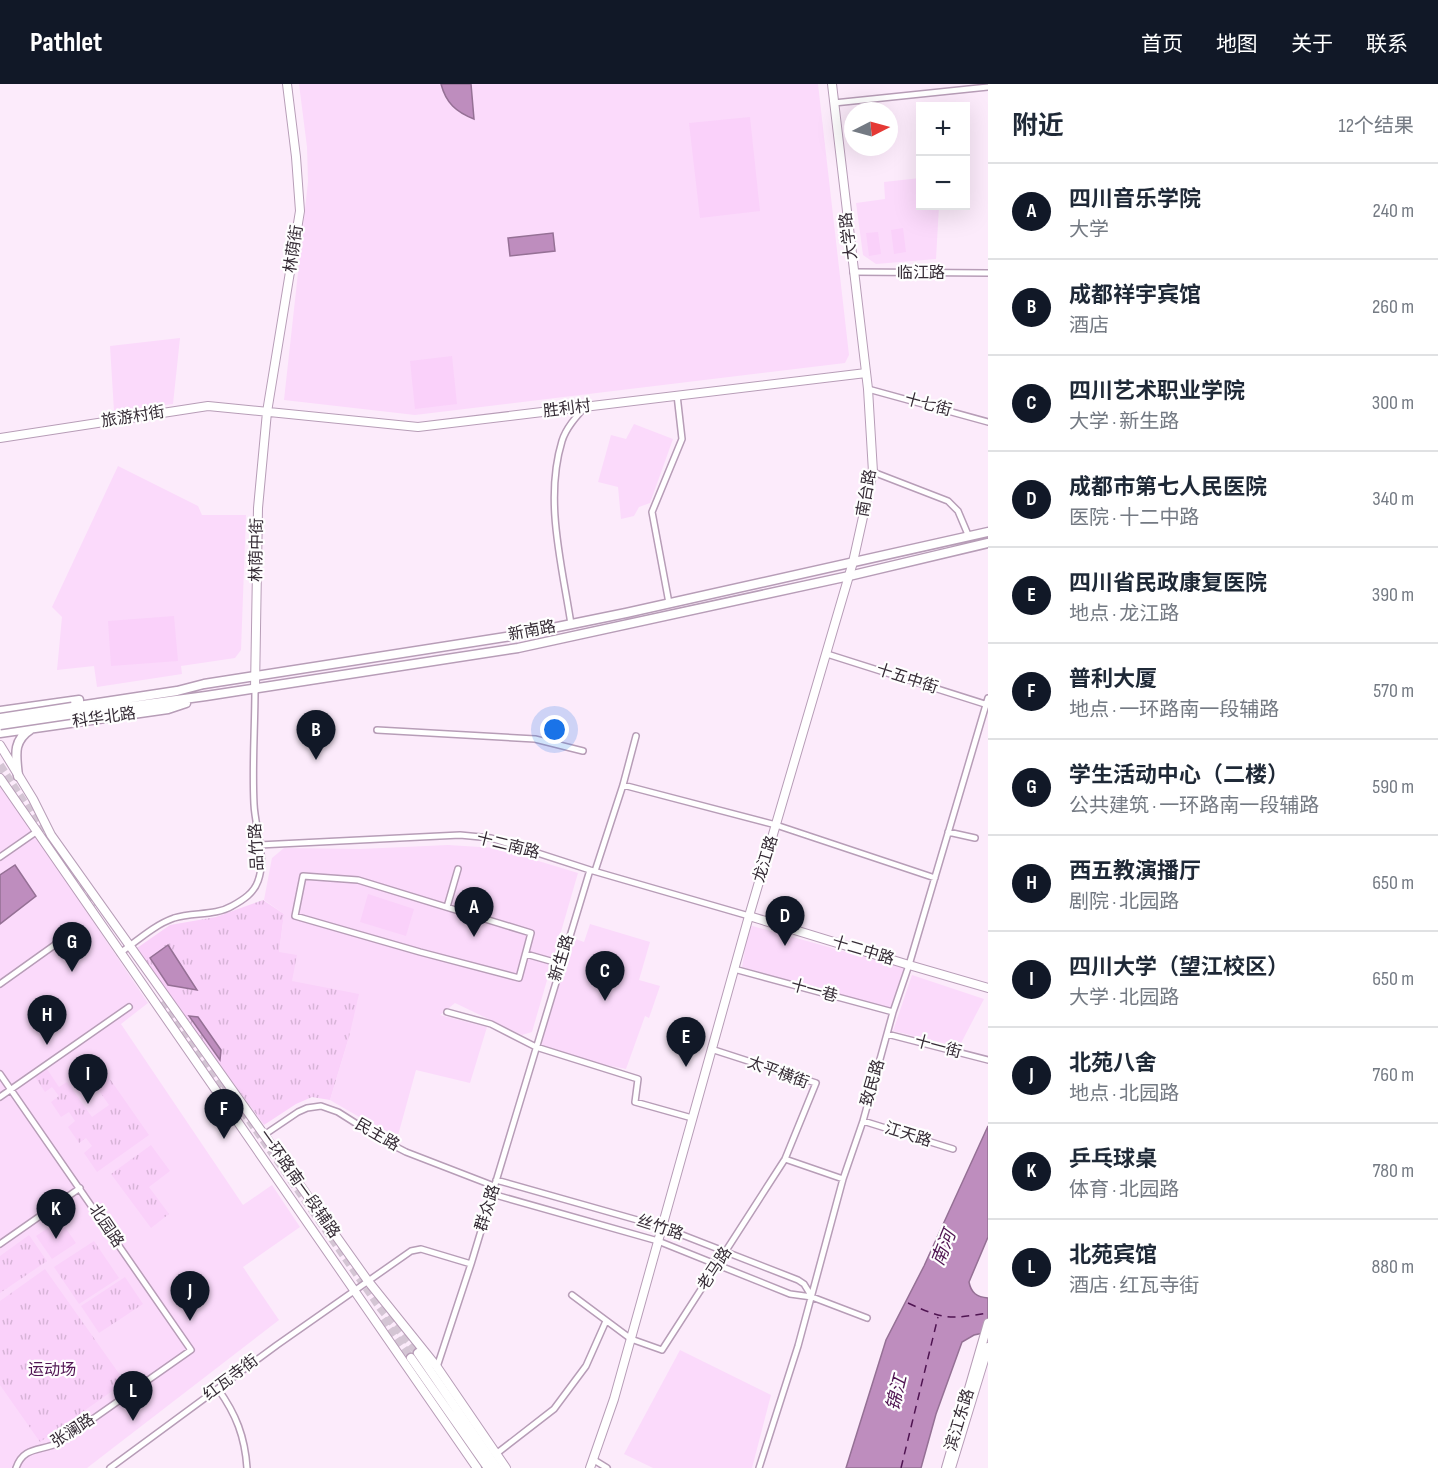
<!DOCTYPE html>
<html lang="zh">
<head>
<meta charset="utf-8">
<style>
	:root { --surface:#fff; --page:#f2f2f3; --text:#1f2937; --muted:#747a83; --line:#e0e1e3; --accent:#111827 }
	body { margin:0; font-family:"Sofia Sans Condensed","Noto Sans SC",sans-serif; background:var(--page); color:var(--text) }
	.controls { position:absolute; right:18px; top:18px; display:grid; overflow:hidden; border-radius:0px; box-shadow:0 6px 24px #0002 }
	.controls button { width:54px; height:54px; display:grid; place-items:center; padding:0; border:0; border-bottom:2px solid var(--line); background:var(--surface); color:var(--text); font:30px sans-serif }
	.compass { position:absolute; left:844px; top:18px; width:54px; height:54px; border-radius:50%; background:var(--surface); box-shadow:0 6px 24px #0002; rotate:84deg }
	.you { position:absolute; left:555px; top:646px; width:21px; height:21px; margin:-15px; border:4px solid #fff; border-radius:50%; background:#1a73e8; box-shadow:0 0 0 9px #1a73e833 }
	.badge { display:grid; place-items:center; width:39px; height:39px; border-radius:50%; background:var(--accent); color:#fff; font-size:20px; font-weight:700 }
	.pin { position:absolute; translate:-50% -50px; filter:drop-shadow(0 2px 3px #0008) }
	.pin::after { content:''; position:absolute; top:32px; width:21px; height:18px; background:inherit; clip-path:polygon(0 0,100% 0,50% 100%) }
	.list { margin:0; padding:0; list-style:none }
	h2 { display:flex; justify-content:space-between; align-items:center; height:78px; margin:0; padding:0 24px; font-size:26px }
	h2 small { font-size:20px; font-weight:400; color:var(--muted) }
	.list li { display:grid; grid-template-columns:39px 1fr auto; gap:18px; align-items:center; box-sizing:border-box; height:96px; padding:0 24px; border-top:2px solid var(--line) }
	.list b { display:block; font-size:22px; white-space:nowrap }
	.list p { margin:0; font-size:20px; white-space:nowrap; color:var(--muted) }
	.list em { font-size:20px; font-style:normal; color:var(--muted) }
	.map { position:relative; flex:none; width:988px; height:1384px; overflow:hidden }
	header { display:flex; align-items:center; gap:36px; box-sizing:border-box; height:84px; padding:0 30px; background:var(--accent); color:#fff }
	header strong { font-size:28px }
	nav { display:flex; gap:33px; margin-inline-start:auto; font-size:21px }
	main { display:flex }
	aside { flex:1; background:var(--surface) }
	.map>svg:first-child { display:block }
</style>
</head>
<body>
<header>
<strong>Pathlet</strong>
<nav><a>首页</a><a>地图</a><a>关于</a><a>联系</a></nav>
</header>
<main>
<div class="map">
<svg width="988" height="1384" viewBox="0 0 988 1384">
	<defs>
		<pattern id="grass-tufts" width="24" height="20" patternUnits="userSpaceOnUse" patternTransform="scale(1.5)"><rect width="24" height="20" fill="#fad1fa"/><path d="M3 7l-1-3M5 7V3M7 7l1-3M15 17l-1-3M17 17v-4M19 17l1-3" fill="none" stroke="#d7b4d7"/></pattern>
	</defs>
	<rect width="100%" height="100%" fill="#fcebfb"/>
	<path fill="#fbdafb" d="M299,0H818L849,271L845,279L415,331L284,316L308,98L307,63Z
		M920,94V122H939L936,175L876,180L863,171L856,119L885,115L884,98Z
		M180,254L173,320L114,327L110,262Z
		M634,340L673,355L650,419L639,423L634,432L621,435L618,403L598,398L611,351L626,355Z
		M118,382L198,422L202,431H246L241,566L235,574L181,582L182,590L97,603L94,582L57,586L62,533L52,523Z
		M0,699L148,919L121,940L243,1121L272,1101L300,1143L243,1183L279,1236L87,1384H0Z
		M448,761L496,764L578,789L532,948L522,951L455,919L440,931L487,943L470,999L416,986L397,1055L330,1016L349,953L292,897L279,868L284,830L264,816L272,774L284,764L360,765Z
		M590,840L650,858L639,896L660,902L649,934L645,932L626,985L595,979L541,962L573,854L584,858Z
		M749,841L904,884L890,925L742,883Z
		M912,891L984,915L959,963L893,947Z
		M680,1266L771,1311L752,1384H653L624,1370Z"/>
	<path fill="url(#grass-tufts)" d="M263,816L284,830L279,868L297,871L292,897L359,910L349,953L330,1016L312,1013L296,1020L264,1041L172,915L137,864L170,841L216,833Z
		M47,985L59,1003L67,998L92,1033L109,1021L90,994L103,985L149,1051L97,1088L84,1069L92,1062L86,1054L79,1059L68,1043L75,1037L69,1028L61,1033L51,1018L59,1012L52,1003L45,1008L35,993Z
		M151,1061L170,1087L149,1103L169,1130L151,1144L111,1090Z
		M29,1151L47,1177L0,1209V1172Z
		M94,1157L119,1194L79,1220L54,1183Z
		M45,1185L125,1298L40,1358L0,1301V1217Z
		M125,1193L143,1220L99,1249L81,1222Z"/>
	<path fill="#fad1fa" d="M750,33L760,127L700,134L689,39Z
		M903,144L906,168L894,170L891,146Z
		M878,148L881,170L869,172L866,149Z
		M452,272L457,320L415,325L410,277Z
		M174,532L178,577L111,582L108,537Z
		M368,810L414,825L406,852L360,838Z
		M60,1136L76,1159L52,1175L36,1152Z"/>
	<path fill="#be8dbe" stroke="#957095" stroke-width="1.5" d="M441,0H471L474,35C456,28 446,19 441,0Z
		M553,149L555,167L510,172L508,154Z
		M15,781L36,812L0,840V791Z
		M168,861L197,906L168,901L150,874Z
		M189,932L198,933L221,966L220,976Z
		M988,1042V1153L969,1198C971,1209 977,1213 988,1214V1248L974,1251L962,1258L936,1330L921,1384H846L886,1256L924,1182Z"/>
	<g fill="none" stroke-linecap="round" stroke-linejoin="round">
		<path stroke="#4f1451" stroke-width="1.5" stroke-dasharray="8 6" stroke-linecap="butt" d="M908,1219C945,1236 949,1235 988,1229
			M901,1384L938,1233"/>
		<path stroke="#d4c5d4" stroke-width="8" stroke-dasharray="8 4" stroke-linecap="butt" d="M0,681L38,740L96,821
			M160,919L222,1007
			M222,997L381,1225L418,1269
			M383,1235L411,1274"/>
		<defs>
			<path id="street" d="M834,19L988,3
				M853,188L988,189
				M868,305L988,338
				M873,388L948,417L958,427L969,453
				M669,519L652,428L682,355L677,311
				M571,540C562,481 544,416 562,357C566,344 576,333 585,323
				M827,570L988,621
				M377,646L535,655L583,667
				M623,701L776,741L935,794
				M948,748L975,754
				M259,761L460,751L491,754L590,786L749,832
				M0,773L36,748
				M595,787L623,701L636,652
				M303,792L358,796L531,849L519,894L420,868L295,832Z
				M447,823L458,785
				M120,869C137,857 154,841 174,834C193,828 215,832 232,822C243,816 254,809 258,797C267,773 255,744 254,720C252,681 255,643 255,605
				M526,870L561,880
				M734,885L893,928
				M0,900L70,850
				M447,928L491,940L536,963L638,995L635,1018L692,1034
				M887,950L988,976
				M0,990L191,1266L60,1358C42,1368 24,1361 16,1384
				M0,1013L129,923
				M863,1037L953,1065
				M264,1051L298,1028L307,1024L321,1022L338,1028L379,1054L406,1068L494,1102
				M785,1075L843,1095
				M496,1096L662,1143L798,1196L804,1200L812,1213
				M492,1110L658,1157L790,1210L812,1213L867,1234
				M0,1160L80,1104
				M572,1211L631,1255L662,1266L785,1075L816,999L711,965
				M437,1283L471,1180L590,786
				M218,1305C236,1330 245,1353 247,1384
				M496,1370L554,1325L586,1282L606,1237
				M594,1376L607,1384
				M110,1384L277,1261L411,1167L421,1165L471,1180
				M759,1384L798,1262L843,1095L863,1037L893,928L909,881L988,614"/>
			<path id="secondary" d="M0,354L208,322L418,343L866,289
				M255,605L258,424L267,328L300,127L296,73L287,0
				M0,661L33,715L51,751L368,1197L437,1283L506,1384
				M0,694L477,1384
				M749,832L909,881L988,904
				M590,1384L614,1315L749,832L853,478L873,388L868,305L832,0
				M946,1384L988,1239
				M951,1384L988,1263"/>
			<path id="primary" d="M72,623L177,607L204,600L518,551L626,529L988,448
				M0,627L79,616
				M74,630L206,612L518,564L849,492L988,459
				M0,649L168,625L186,619
				M18,692C16,672 12,657 31,645
				M418,1269L497,1384
				M411,1274L488,1384"/>
		</defs>
		<use href="#street" stroke="#b79db7" stroke-width="8"/>
		<use href="#secondary" stroke="#b79db7" stroke-width="10"/>
		<use href="#primary" stroke="#b79db7" stroke-width="11"/>
		<use href="#street" stroke="#fff" stroke-width="5"/>
		<use href="#secondary" stroke="#fff" stroke-width="8"/>
		<use href="#primary" stroke="#fff" stroke-width="8"/>
		<defs>
			<path id="primary-bridge" d="M0,634L72,623
				M0,641L74,630"/>
		</defs>
		<use href="#primary-bridge" stroke="#b79db7" stroke-width="11" stroke-linecap="butt"/>
		<use href="#primary-bridge" stroke="#fff" stroke-width="8"/>
	</g>
	<g text-anchor="middle" dominant-baseline="central" stroke-width="4.5" stroke-linejoin="round" paint-order="stroke">
		<g font-size="16" fill="#362c36" stroke="#fefefe">
			<text transform="translate(849 152) rotate(-97)">大学路</text>
			<text transform="translate(294 165) rotate(-81)">林荫街</text>
			<text x="921" y="189">临江路</text>
			<text transform="translate(928 321) rotate(15)">十七街</text>
			<text transform="translate(567 325) rotate(-7)">胜利村</text>
			<text transform="translate(133 333) rotate(-9)">旅游村街</text>
			<text transform="translate(867 409) rotate(-80)">南台路</text>
			<text transform="translate(257 466) rotate(-89)">林荫中街</text>
			<text transform="translate(532 547) rotate(-11)">新南路</text>
			<text transform="translate(907 595) rotate(18)">十五中街</text>
			<text transform="translate(104 634) rotate(-8)">科华北路</text>
			<text transform="translate(508 762) rotate(14)">十二南路</text>
			<text transform="translate(257 763) rotate(-93)">品竹路</text>
			<text transform="translate(766 775) rotate(-73)">龙江路</text>
			<text transform="translate(863 867) rotate(17)">十二中路</text>
			<text transform="translate(562 874) rotate(-73)">新生路</text>
			<text transform="translate(814 907) rotate(15)">十一巷</text>
			<text transform="translate(938 963) rotate(15)">十一街</text>
			<text transform="translate(778 989) rotate(20)">太平横街</text>
			<text transform="translate(873 999) rotate(-74)">致民路</text>
			<text transform="translate(377 1051) rotate(30)">民主路</text>
			<text transform="translate(908 1051) rotate(17)">江天路</text>
			<text transform="translate(299 1100) rotate(55)">一环路南一段辅路</text>
			<text transform="translate(488 1124) rotate(-73)">群众路</text>
			<text transform="translate(106 1142) rotate(56)">北园路</text>
			<text transform="translate(660 1144) rotate(18)">丝竹路</text>
			<text transform="translate(715 1185) rotate(-57)">老马路</text>
			<text transform="translate(231 1294) rotate(-37)">红瓦寺街</text>
			<text transform="translate(960 1336) rotate(-73)">滨江东路</text>
			<text transform="translate(73 1347) rotate(-33)">张澜路</text>
		</g>
		<g font-size="16" fill="#521855" stroke="#fefefe">
			<text x="52" y="1286">运动场</text>
		</g>
		<g font-size="18" font-style="italic" fill="#4f1451" stroke="#fefefe">
			<text transform="translate(944 1164) rotate(-68)">南河</text>
			<text transform="translate(897 1309) rotate(-76)">锦江</text>
		</g>
	</g>
</svg>
<div class="controls">
<button>+</button>
<button>−</button>
</div>
<svg class="compass" viewBox="-18 -18 36 36"><path d="M0-13l5 13h-10z" fill="#e53935"/><path d="M0 13l5-13h-10z" fill="#747a83"/></svg>
<div class="you"></div>
<div class="pin badge" style="left:474px;top:853px">A</div>
<div class="pin badge" style="left:316px;top:676px">B</div>
<div class="pin badge" style="left:605px;top:917px">C</div>
<div class="pin badge" style="left:785px;top:862px">D</div>
<div class="pin badge" style="left:686px;top:983px">E</div>
<div class="pin badge" style="left:224px;top:1055px">F</div>
<div class="pin badge" style="left:72px;top:888px">G</div>
<div class="pin badge" style="left:47px;top:961px">H</div>
<div class="pin badge" style="left:88px;top:1020px">I</div>
<div class="pin badge" style="left:190px;top:1237px">J</div>
<div class="pin badge" style="left:56px;top:1155px">K</div>
<div class="pin badge" style="left:133px;top:1337px">L</div>
</div>
<aside>
<h2>附近<small>12个结果</small></h2>
<ul class="list">
<li><span class="badge">A</span><div><b>四川音乐学院</b><p>大学</p></div><em>240 m</em></li>
<li><span class="badge">B</span><div><b>成都祥宇宾馆</b><p>酒店</p></div><em>260 m</em></li>
<li><span class="badge">C</span><div><b>四川艺术职业学院</b><p>大学 · 新生路</p></div><em>300 m</em></li>
<li><span class="badge">D</span><div><b>成都市第七人民医院</b><p>医院 · 十二中路</p></div><em>340 m</em></li>
<li><span class="badge">E</span><div><b>四川省民政康复医院</b><p>地点 · 龙江路</p></div><em>390 m</em></li>
<li><span class="badge">F</span><div><b>普利大厦</b><p>地点 · 一环路南一段辅路</p></div><em>570 m</em></li>
<li><span class="badge">G</span><div><b>学生活动中心（二楼）</b><p>公共建筑 · 一环路南一段辅路</p></div><em>590 m</em></li>
<li><span class="badge">H</span><div><b>西五教演播厅</b><p>剧院 · 北园路</p></div><em>650 m</em></li>
<li><span class="badge">I</span><div><b>四川大学（望江校区）</b><p>大学 · 北园路</p></div><em>650 m</em></li>
<li><span class="badge">J</span><div><b>北苑八舍</b><p>地点 · 北园路</p></div><em>760 m</em></li>
<li><span class="badge">K</span><div><b>乒乓球桌</b><p>体育 · 北园路</p></div><em>780 m</em></li>
<li><span class="badge">L</span><div><b>北苑宾馆</b><p>酒店 · 红瓦寺街</p></div><em>880 m</em></li>
</ul>
</aside>
</main>
</body>
</html>
